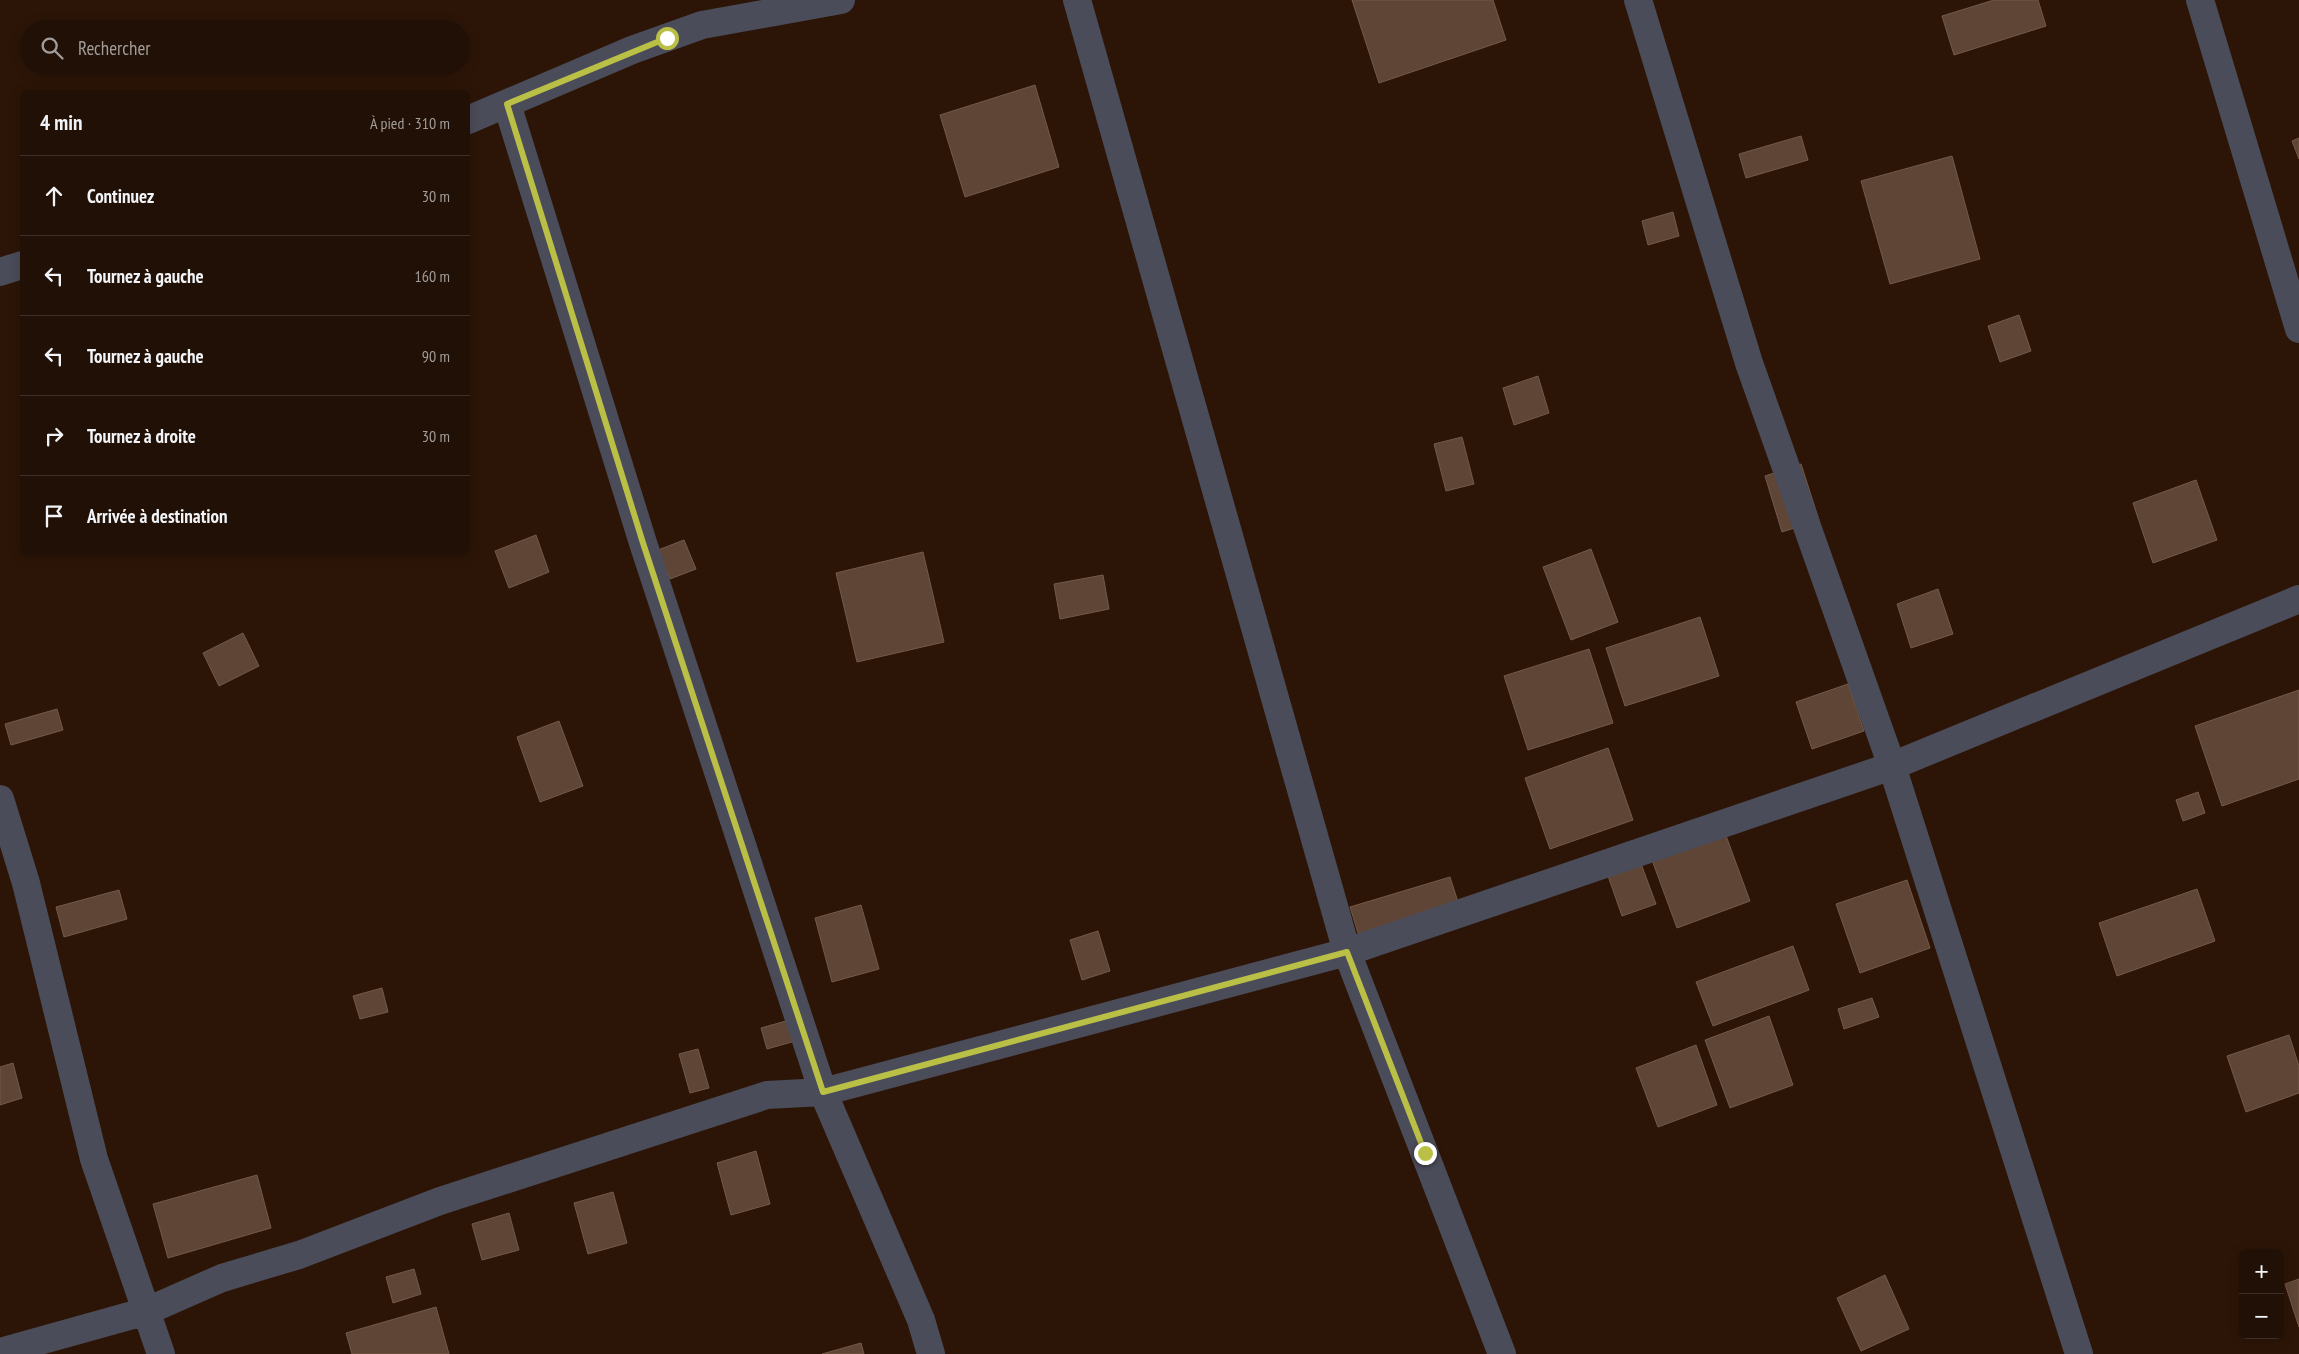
<!DOCTYPE html>
<html lang="fr">
<head>
<meta charset="utf-8">
<style>
	:root { --surface:#211005; --page:#2d1e13; --text:#f1f3f6; --muted:#a29d9a; --line:#3e3027 }
	body { margin:0; font-family:"PT Sans Narrow",sans-serif; background:var(--page); color:var(--text) }
	.controls { position:absolute; right:15px; bottom:15px; display:grid; overflow:hidden; border-radius:8px; box-shadow:0 2px 12px #0003 }
	.controls button { width:45px; height:45px; display:grid; place-items:center; padding:0; border:0; border-bottom:1px solid var(--line); background:var(--surface); color:var(--text); font:25px sans-serif }
	.stop { position:absolute; width:15px; height:15px; margin:-11px; border:4px solid #bac046; border-radius:50%; background:#fff }
	.stop.end { background:#bac046; border-color:#fff; box-shadow:0 1px 5px #0008 }
	.list { margin:0; padding:0; list-style:none }
	h2 { display:flex; justify-content:space-between; align-items:center; height:65px; margin:0; padding:0 20px; font-size:21px }
	h2 small { font-size:16px; font-weight:400; color:var(--muted) }
	.list li { display:grid; grid-template-columns:32px 1fr auto; gap:15px; align-items:center; box-sizing:border-box; height:80px; padding:0 20px; border-top:1px solid var(--line) }
	.list b { display:block; font-size:19px; white-space:nowrap }
	.list em { font-size:16px; font-style:normal; color:var(--muted) }
	.icon { flex:none; width:28px; height:28px; fill:none; stroke:currentColor; stroke-width:2; stroke-linecap:round; stroke-linejoin:round }
	.map { position:relative; flex:none; width:2299px; height:1354px; overflow:hidden }
	.search { position:absolute; background:var(--surface); box-shadow:0 2px 12px #0003; left:20px; top:20px; width:450px; height:55px; display:flex; align-items:center; gap:12px; box-sizing:border-box; padding:0 18px; border-radius:28px; color:var(--muted); font-size:19px }
	.panel { position:absolute; background:var(--surface); box-shadow:0 2px 12px #0003; left:20px; top:90px; width:450px; height:465px; border-radius:8px }
	.map>svg:first-child { display:block }
</style>
</head>
<body>
<div class="map">
<svg width="2299" height="1354" viewBox="0 0 2299 1354">
	<rect width="100%" height="100%" fill="#2c1507"/>
	<path fill="#5f4535" stroke="#755949" d="M1352,0H1493L1506,40L1379,83Z
		M1994,0H2038L2046,26L1954,55L1942,16Z
		M1035,85L1059,167L965,197L940,115Z
		M1801,136L1808,160L1746,178L1739,154Z
		M2299,138V159L2292,141Z
		M1952,156L1980,259L1890,284L1861,181Z
		M1673,212L1679,236L1648,245L1642,221Z
		M2019,315L2031,351L2000,362L1988,326Z
		M1538,376L1549,413L1514,425L1503,388Z
		M1462,437L1474,484L1446,491L1434,444Z
		M1801,464L1819,520L1782,532L1765,476Z
		M2196,480L2217,540L2153,563L2133,503Z
		M536,535L549,572L509,588L495,551Z
		M684,540L696,569L670,579L658,550Z
		M1591,549L1618,622L1571,640L1543,567Z
		M923,552L944,642L857,662L836,573Z
		M1103,575L1109,609L1060,619L1054,584Z
		M1938,589L1953,634L1911,648L1897,604Z
		M1700,617L1719,676L1625,706L1606,648Z
		M243,633L259,666L219,686L203,653Z
		M1589,649L1613,723L1528,750L1504,676Z
		M1848,684L1864,731L1812,749L1796,702Z
		M2299,690V779L2222,806L2195,726Z
		M57,709L63,730L11,745L5,724Z
		M559,721L583,786L540,802L517,737Z
		M1608,748L1633,820L1550,849L1525,778Z
		M2198,792L2205,813L2183,821L2176,800Z
		M1725,833L1750,901L1677,928L1652,860Z
		M1640,861L1656,904L1622,916L1607,873Z
		M1450,877L1459,905L1359,936L1350,907Z
		M1907,880L1930,948L1860,973L1836,904Z
		M2197,889L2215,941L2117,976L2099,923Z
		M119,890L127,919L64,937L56,907Z
		M861,905L879,969L832,982L815,918Z
		M1098,931L1110,971L1082,980L1070,940Z
		M1793,946L1809,990L1713,1026L1696,982Z
		M382,988L388,1012L360,1019L353,996Z
		M1872,998L1879,1017L1844,1029L1838,1009Z
		M1769,1016L1793,1085L1730,1108L1705,1040Z
		M793,1019L799,1040L767,1049L761,1028Z
		M2289,1035L2299,1066V1093L2246,1112L2227,1056Z
		M1696,1045L1717,1105L1658,1127L1636,1068Z
		M698,1049L709,1088L690,1093L679,1054Z
		M13,1063L22,1098L0,1105V1067Z
		M756,1151L770,1204L731,1215L717,1163Z
		M257,1175L271,1228L168,1258L153,1204Z
		M613,1192L627,1243L588,1254L574,1203Z
		M509,1213L519,1250L482,1260L472,1224Z
		M414,1269L421,1294L393,1303L386,1277Z
		M1885,1275L1909,1329L1861,1351L1837,1298Z
		M2299,1279V1327L2285,1284Z
		M436,1307L449,1354H352L346,1333Z
		M861,1343L864,1354H822Z"/>
	<g fill="none" stroke-linecap="round" stroke-linejoin="round">
		<path stroke="#4b4c59" stroke-width="28" d="M1077,0L1347,952L1502,1354
			M1638,0L1749,363L1892,766L2079,1354
			M2200,0L2299,329
			M507,104L643,543L823,1092L921,1320L931,1354
			M468,120L632,50L702,25L841,0
			M0,272L22,265
			M0,799L26,883L94,1159L161,1354
			M0,1352L147,1311L222,1278L299,1255L440,1201L767,1095L823,1092L1347,952L1892,766L2299,599"/>
	</g>
	<g fill="none" stroke-linecap="round" stroke-linejoin="round">
		<path stroke="#bac046" stroke-width="6" d="M667,38L507,104L643,543L823,1092L1347,952L1425,1153"/>
	</g>
</svg>
<div class="controls">
<button>+</button>
<button>−</button>
</div>
<div class="stop" style="left:667px;top:38px"></div>
<div class="stop end" style="left:1425px;top:1153px"></div>
<div class="search"><svg class="icon" aria-label="search" viewBox="0 0 24 24"><circle cx="10" cy="10" r="6"/><path d="M15 15l6 6"/></svg>Rechercher</div>
<section class="panel">
<h2>4 min<small>À pied · 310 m</small></h2>
<ul class="list">
<li><svg class="icon" aria-label="ahead" viewBox="0 0 24 24"><path d="M12 20V5M6 11l6-6 6 6"/></svg><div><b>Continuez</b></div><em>30 m</em></li>
<li><svg class="icon" aria-label="left" viewBox="0 0 24 24"><path d="M17 20v-9H6M10 6l-5 5 5 5"/></svg><div><b>Tournez à gauche</b></div><em>160 m</em></li>
<li><svg class="icon" aria-label="left" viewBox="0 0 24 24"><path d="M17 20v-9H6M10 6l-5 5 5 5"/></svg><div><b>Tournez à gauche</b></div><em>90 m</em></li>
<li><svg class="icon" aria-label="right" viewBox="0 0 24 24"><path d="M7 20v-9h11M14 6l5 5-5 5"/></svg><div><b>Tournez à droite</b></div><em>30 m</em></li>
<li><svg class="icon" aria-label="arrive" viewBox="0 0 24 24"><path d="M6 21V4h12l-3 4 3 4H6"/></svg><div><b>Arrivée à destination</b></div></li>
</ul>
</section>
</div>
</body>
</html>
